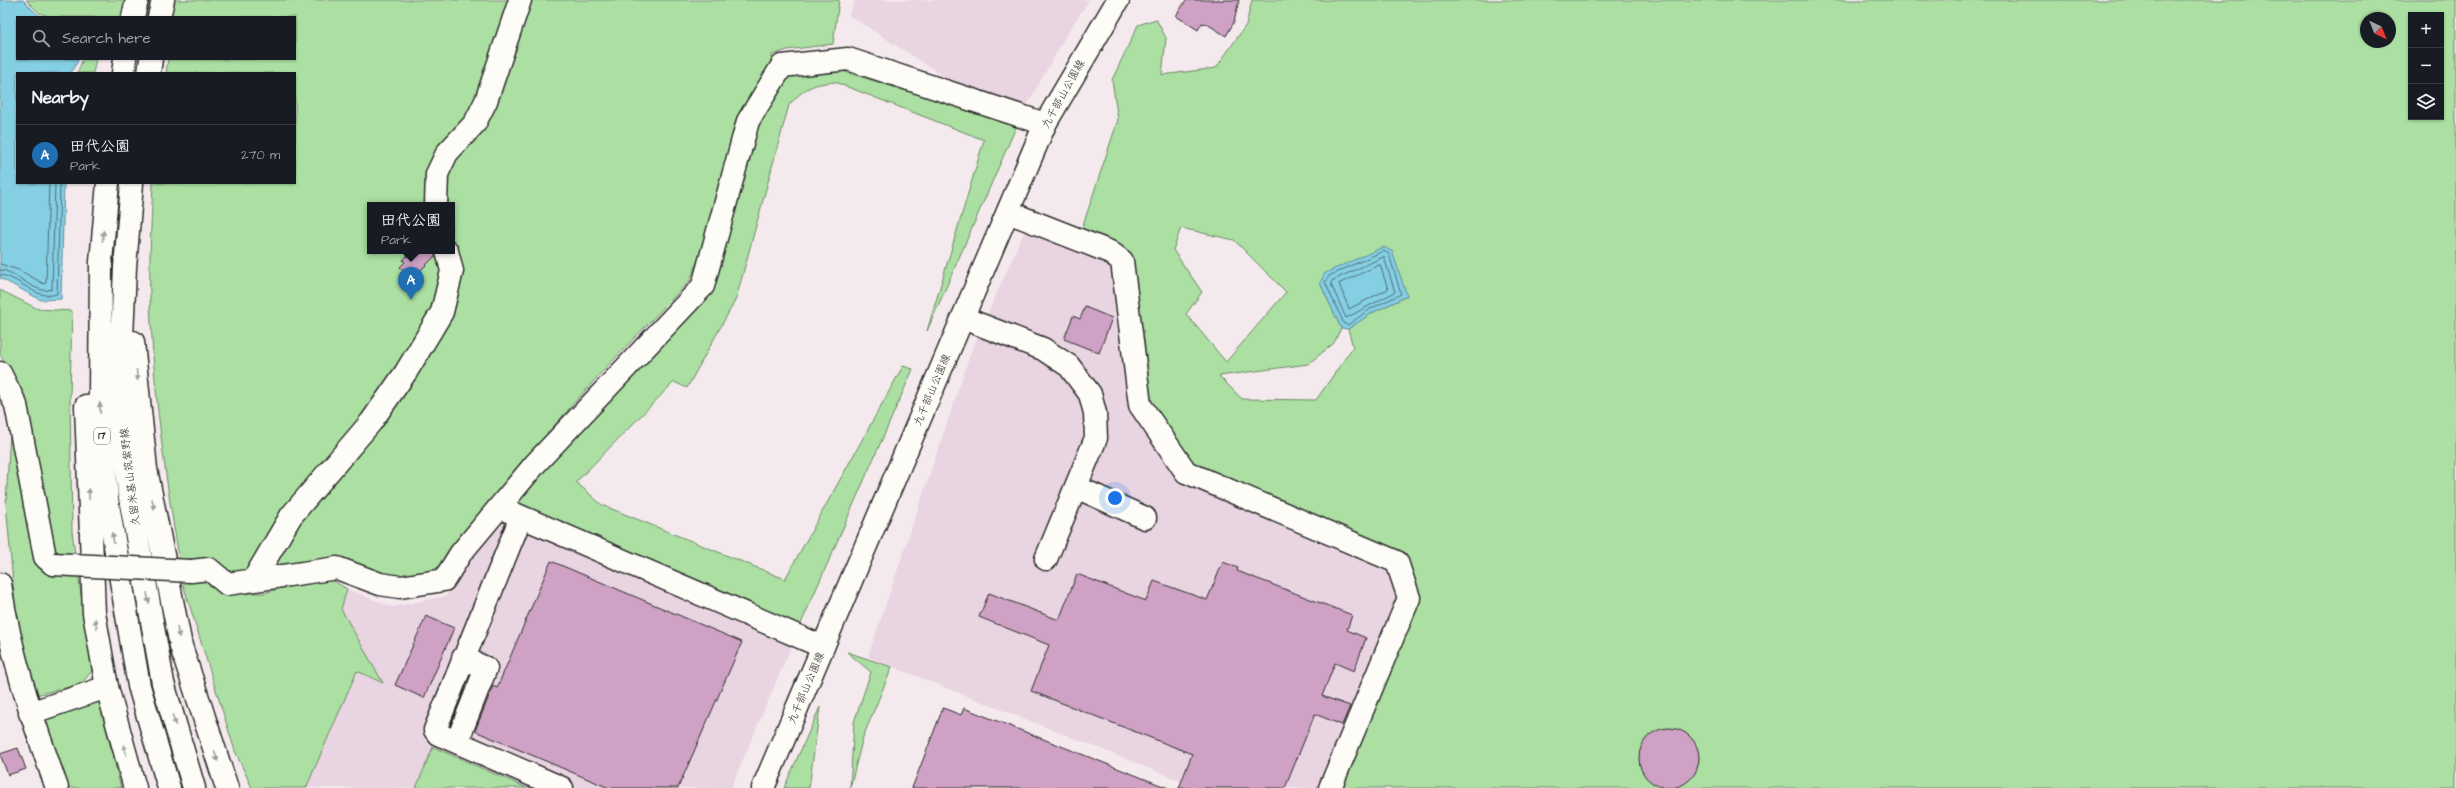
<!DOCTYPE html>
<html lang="en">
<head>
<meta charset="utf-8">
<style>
	:root { --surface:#171b24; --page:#20242c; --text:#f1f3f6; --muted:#9ea1a6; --line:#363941; --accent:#1f6fb2 }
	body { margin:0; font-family:"Architects Daughter","Klee One",sans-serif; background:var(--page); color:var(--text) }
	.controls { position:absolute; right:12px; top:12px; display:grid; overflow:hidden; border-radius:0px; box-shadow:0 1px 3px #0004 }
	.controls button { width:36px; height:36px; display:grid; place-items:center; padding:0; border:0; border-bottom:1px solid var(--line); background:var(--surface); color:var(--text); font:20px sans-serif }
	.compass { position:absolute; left:2360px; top:12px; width:36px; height:36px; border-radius:50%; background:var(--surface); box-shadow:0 1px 3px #0004; rotate:137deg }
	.you { position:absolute; left:1115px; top:498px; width:14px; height:14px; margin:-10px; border:3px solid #fff; border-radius:50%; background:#1a73e8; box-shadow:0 0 0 6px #1a73e833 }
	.badge { display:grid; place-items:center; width:26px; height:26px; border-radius:50%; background:var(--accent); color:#fff; font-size:13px; font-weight:700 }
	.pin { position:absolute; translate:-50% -33px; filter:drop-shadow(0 1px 2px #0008) }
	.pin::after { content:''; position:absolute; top:21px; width:14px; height:12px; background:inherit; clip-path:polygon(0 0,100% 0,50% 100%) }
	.popup { position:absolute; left:367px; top:202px; width:88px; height:52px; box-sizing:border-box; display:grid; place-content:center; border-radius:0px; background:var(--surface); filter:drop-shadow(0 1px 3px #0005); font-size:13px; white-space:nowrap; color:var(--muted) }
	.popup b { font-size:15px; color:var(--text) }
	.popup::after { content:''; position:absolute; left:50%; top:100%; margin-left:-8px; border:8px solid transparent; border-top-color:var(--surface) }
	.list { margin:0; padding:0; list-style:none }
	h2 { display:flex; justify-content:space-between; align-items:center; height:52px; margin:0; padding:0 16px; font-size:17px }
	h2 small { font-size:13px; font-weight:400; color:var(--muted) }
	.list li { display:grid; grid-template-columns:26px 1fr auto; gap:12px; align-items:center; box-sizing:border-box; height:60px; padding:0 16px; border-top:1px solid var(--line) }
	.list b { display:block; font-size:15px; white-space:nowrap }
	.list p { margin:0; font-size:13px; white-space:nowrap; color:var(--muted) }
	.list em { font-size:13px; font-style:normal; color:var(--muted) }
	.icon { flex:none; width:22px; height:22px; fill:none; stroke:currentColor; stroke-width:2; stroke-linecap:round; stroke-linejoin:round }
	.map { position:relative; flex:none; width:2456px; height:788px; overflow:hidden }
	.search { position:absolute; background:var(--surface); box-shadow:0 1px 3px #0004; left:16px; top:16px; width:280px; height:44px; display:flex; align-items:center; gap:10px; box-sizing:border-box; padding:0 14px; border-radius:0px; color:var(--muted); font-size:15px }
	.panel { position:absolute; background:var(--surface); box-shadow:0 1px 3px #0004; left:16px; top:72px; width:280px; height:112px; border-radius:0px }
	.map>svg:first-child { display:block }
</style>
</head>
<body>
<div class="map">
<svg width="2456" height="788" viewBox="0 0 2456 788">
	<rect width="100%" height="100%" fill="#f4eaed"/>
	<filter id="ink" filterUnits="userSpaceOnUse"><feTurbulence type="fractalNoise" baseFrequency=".025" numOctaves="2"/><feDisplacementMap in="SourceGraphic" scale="8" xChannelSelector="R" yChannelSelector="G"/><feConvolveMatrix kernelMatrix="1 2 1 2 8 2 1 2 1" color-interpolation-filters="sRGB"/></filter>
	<g filter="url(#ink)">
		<path fill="#e9d4e1" d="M855,0H1089L1066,36L1027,105L956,84L849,15Z
			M1026,227L1114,264L1131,411L1187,484L1389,573L1402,603L1321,788H1199L868,657L971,352Z
			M511,507L800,626L731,788H527L434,747L416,788H306L357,671L382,682L341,609L347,589L392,607L446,596Z"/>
		<path fill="#abe0a2" stroke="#6b8666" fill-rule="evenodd" d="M26,0H839L833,44L787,50L772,55V60L739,116L706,239L690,280L598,376L525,459L436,576L242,575L180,563C166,483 155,403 151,322C148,276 151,229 153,183H295V73H166L168,59H295V17H53L39,13ZM370,205H452V251H370Z
			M1252,0H2456V788H1341L1418,600L1403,557L1193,469L1148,398L1132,257L1082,228L1118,120L1112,80L1138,25L1156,19L1166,38L1162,75L1216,68L1246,25ZM2411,15H2441V117H2411ZM2366,18H2390V42H2366ZM1181,228L1234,240L1286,292L1226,362L1186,314L1202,292L1173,250ZM1320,283L1407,296L1372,313L1348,329L1353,347L1316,400L1242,399L1219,376L1308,364L1334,343L1341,328Z
			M83,59H96L93,73H77Z
			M842,71L1017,125L927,331L984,140L835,82C811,84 805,88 789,105L736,299L687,388L674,382L576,482L602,505L785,579L903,366L913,369L800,626L511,507L711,289L756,122L788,76Z
			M0,290L38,309L72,311L70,397L72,532L92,671L81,684L36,695L17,629L6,503L11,415L17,387L0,354Z
			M325,576L347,589L341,609L383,683L357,671L306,788H252L235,751L182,581L206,580L227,593H264Z
			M847,652L892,667L863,737L850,788L854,722L871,672Z
			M98,697L121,788H67L44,724L48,715Z
			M820,707L809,788H784Z
			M433,747L527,788H416Z"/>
		<path fill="#85cfe5" stroke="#618d9b" d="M0,0H23L38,15L45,17H17V59H79L71,73H17V183H64L61,299L41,300L0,278Z
			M1383,247L1392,251L1407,296L1372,313L1348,329L1341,328L1320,283L1325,273Z"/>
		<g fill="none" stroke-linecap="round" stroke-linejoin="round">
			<path stroke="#4f6d75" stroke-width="1" d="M1384,251L1389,254L1401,294L1370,309L1348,325L1344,324L1325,282L1329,276Z
				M1384,257L1395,292L1346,318L1331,284L1332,281Z
				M0,264L19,270L44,284L46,283L49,183
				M1380,265L1388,289L1349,309L1339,284Z
				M0,270C18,271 35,296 52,289L55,183
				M0,275C21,277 35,301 57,294L60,183"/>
		</g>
		<path fill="#cfa2c5" stroke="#2b2b2b" d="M1186,0H1239L1234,22L1226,36L1207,24L1202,23L1198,30L1176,16Z
			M412,251H435V256L412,279L400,267L405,262L403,260Z
			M1085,307L1112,318L1099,353L1064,339L1073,316L1080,319Z
			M551,561L742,642L678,788H609L475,731L493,686L497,688Z
			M1223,562L1238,568L1237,571L1352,615L1347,630L1366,638L1354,671L1335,663L1322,696L1350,706L1342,725L1315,714L1285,788H1179L1192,754L1031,691L1049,645L979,617L989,593L1059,620L1077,574L1146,601L1154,581L1207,600Z
			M426,616L454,628L424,698L395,685Z
			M943,708L961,715L964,708L1168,788H912Z
			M1639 758a30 30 0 1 1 60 0a30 30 0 1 1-60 0Z
			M18,748L26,769L8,775L0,754Z"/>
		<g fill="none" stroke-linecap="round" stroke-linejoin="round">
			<defs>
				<path id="minor" d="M436,205L437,174L447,153L475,123L486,101L520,0
					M1008,212L1110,252L1122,261L1140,405L1186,472L1397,562L1409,598L1330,788
					M963,318L1043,349L1069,366L1090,394L1095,413L1096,438L1046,559
					M0,373L16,405L45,557L53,564
					M1076,487L1145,518
					M508,511L823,647
					M521,517L435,730L438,734L562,788
					M191,571L209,569L227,584L337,568L380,584L400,587L444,580L461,553L536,463L703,286L748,121L782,66L848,59L1045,124
					M254,579L291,516L371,422L406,372L442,312L452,271L447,251
					M0,584C10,654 33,721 57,788
					M30,713L107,687
					M457,742L486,668L463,658"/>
				<path id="major" d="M133,17L137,0
					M159,17L163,0
					M123,73L125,59
					M149,73L151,59
					M108,183L101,262L100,398L107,499L139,686L169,788
					M132,183L125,267L120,386L129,492L163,683L194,788
					M133,342L146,469L181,646L227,788
					M86,406L94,613L107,687L135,788
					M763,788L1045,124L1118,0"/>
			</defs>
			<use href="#minor" stroke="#2b2b2b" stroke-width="25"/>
			<use href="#major" stroke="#2b2b2b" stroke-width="25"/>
			<use href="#minor" stroke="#fdfcf7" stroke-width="22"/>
			<use href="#major" stroke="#fdfcf7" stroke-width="22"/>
			<defs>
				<path id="minor-bridge" d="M53,564L191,571"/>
			</defs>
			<use href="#minor-bridge" stroke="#2b2b2b" stroke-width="25" stroke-linecap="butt"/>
			<use href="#minor-bridge" stroke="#fdfcf7" stroke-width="22"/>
		</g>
		<defs><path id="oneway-solid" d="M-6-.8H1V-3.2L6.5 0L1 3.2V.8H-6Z"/></defs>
		<g fill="#9e9e9b">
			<use href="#oneway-solid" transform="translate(103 236) rotate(-84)"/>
			<use href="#oneway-solid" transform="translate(137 375) rotate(84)"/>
			<use href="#oneway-solid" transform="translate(100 408) rotate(-94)"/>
			<use href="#oneway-solid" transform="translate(89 494) rotate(-92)"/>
			<use href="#oneway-solid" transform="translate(153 504) rotate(79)"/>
			<use href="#oneway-solid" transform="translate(113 538) rotate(-100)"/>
			<use href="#oneway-solid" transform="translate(148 598) rotate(80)"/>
			<use href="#oneway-solid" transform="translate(96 624) rotate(-100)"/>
			<use href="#oneway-solid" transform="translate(178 632) rotate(79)"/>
			<use href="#oneway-solid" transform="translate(174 720) rotate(74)"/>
			<use href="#oneway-solid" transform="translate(125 750) rotate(-105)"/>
			<use href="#oneway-solid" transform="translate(216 756) rotate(72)"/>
		</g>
	</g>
	<g text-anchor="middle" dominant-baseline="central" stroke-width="3.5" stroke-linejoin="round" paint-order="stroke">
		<rect fill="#fdfcf7" stroke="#6a6a68" stroke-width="1" x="94" y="428" width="16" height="16" rx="3"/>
		<g font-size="10" font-weight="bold" fill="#2b2b2b">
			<text x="102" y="436">17</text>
		</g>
		<g font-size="11" fill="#2b2b2b" stroke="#fdfcf7">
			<text transform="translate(1063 94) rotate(-61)">九千部山公園線</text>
			<text transform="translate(932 390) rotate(-67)">九千部山公園線</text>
			<text transform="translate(130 477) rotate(-97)">久留米基山筑紫野線</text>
			<text transform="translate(806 688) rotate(-67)">九千部山公園線</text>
		</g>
	</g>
</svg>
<div class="controls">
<button>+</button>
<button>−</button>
<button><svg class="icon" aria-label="layers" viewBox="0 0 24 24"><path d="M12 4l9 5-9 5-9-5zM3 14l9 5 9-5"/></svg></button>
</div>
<svg class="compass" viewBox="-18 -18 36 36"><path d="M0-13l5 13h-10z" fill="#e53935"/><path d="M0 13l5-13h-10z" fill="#9ea1a6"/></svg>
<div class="you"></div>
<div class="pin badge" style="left:411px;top:300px">A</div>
<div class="popup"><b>田代公園</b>Park</div>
<div class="search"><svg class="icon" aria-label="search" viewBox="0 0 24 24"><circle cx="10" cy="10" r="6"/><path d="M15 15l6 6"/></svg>Search here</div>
<section class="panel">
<h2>Nearby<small></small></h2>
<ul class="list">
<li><span class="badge">A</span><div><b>田代公園</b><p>Park</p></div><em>270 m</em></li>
</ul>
</section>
</div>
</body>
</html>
